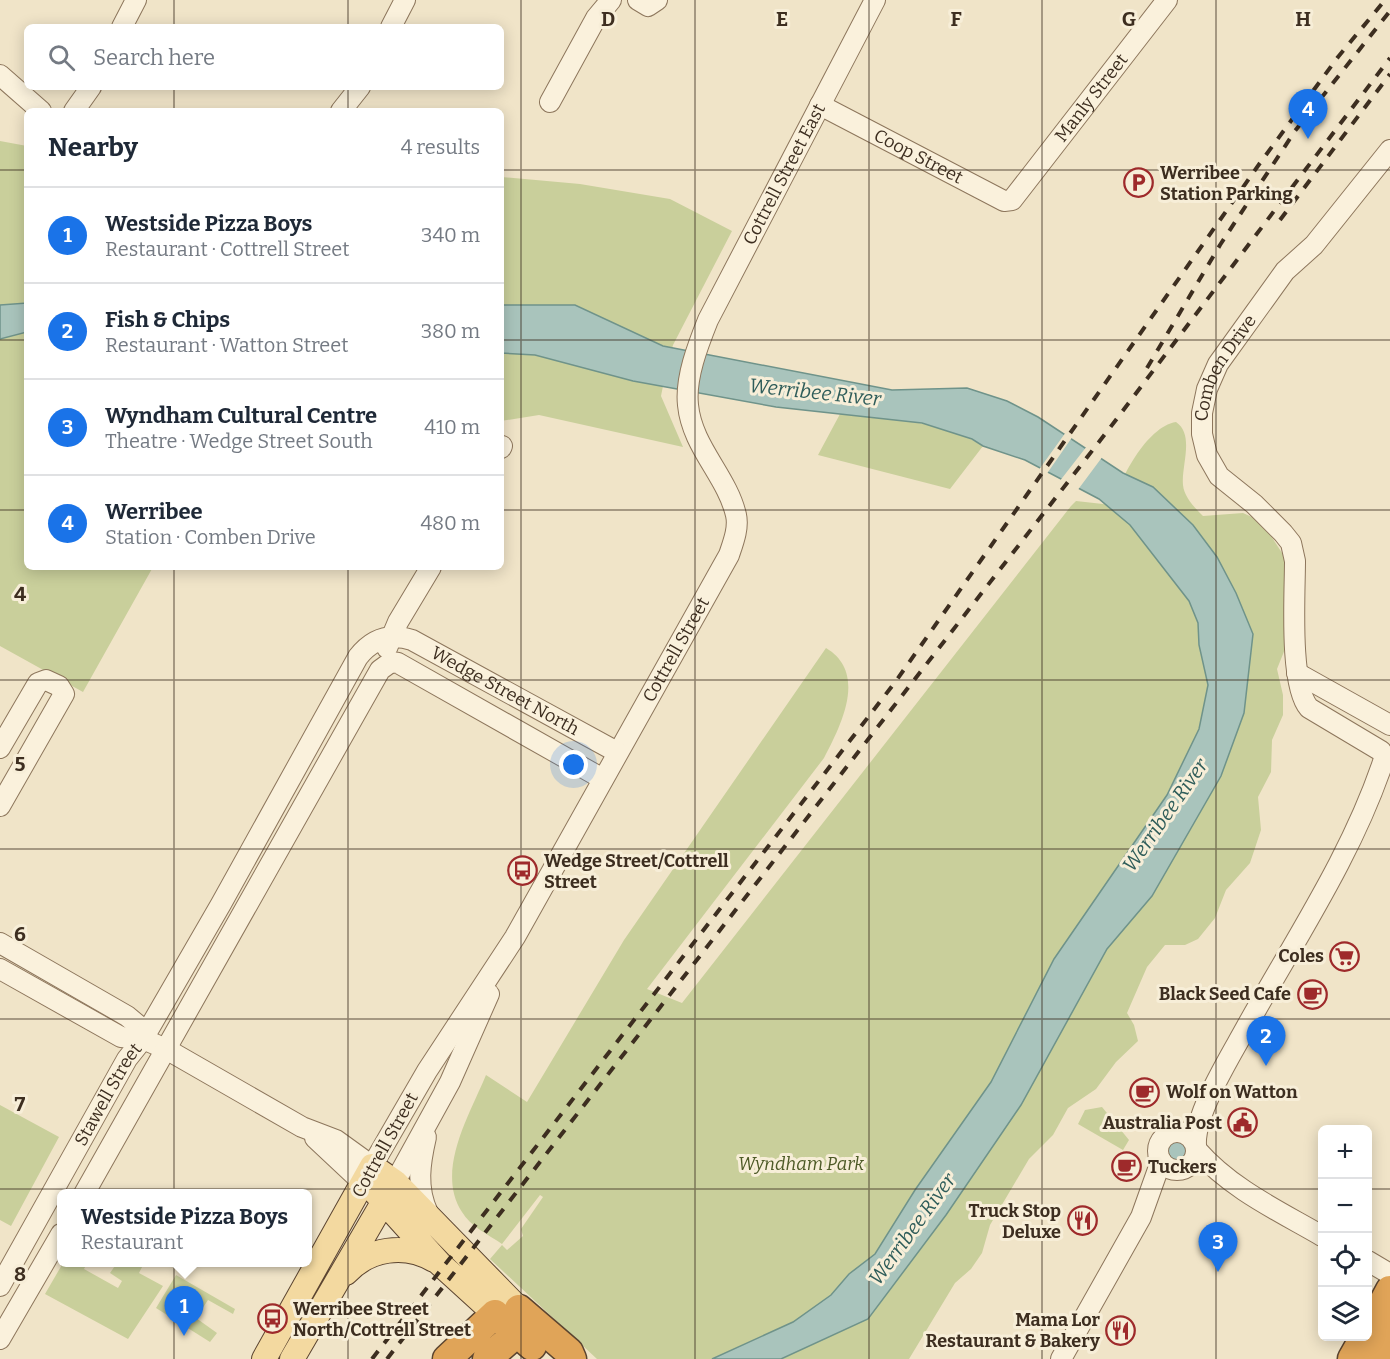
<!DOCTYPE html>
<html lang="en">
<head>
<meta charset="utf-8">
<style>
	:root { --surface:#fff; --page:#f2f2f3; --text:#1f2937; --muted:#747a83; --line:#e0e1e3; --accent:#1a73e8 }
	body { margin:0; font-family:Bitter,serif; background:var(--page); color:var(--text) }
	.controls { position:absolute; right:18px; bottom:18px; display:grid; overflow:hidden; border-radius:9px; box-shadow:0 3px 15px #0003 }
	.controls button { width:54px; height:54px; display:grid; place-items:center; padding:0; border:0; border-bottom:2px solid var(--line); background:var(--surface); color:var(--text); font:30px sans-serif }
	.you { position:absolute; left:574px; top:765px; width:21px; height:21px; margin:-15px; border:4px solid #fff; border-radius:50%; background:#1a73e8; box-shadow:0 0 0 9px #1a73e833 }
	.badge { display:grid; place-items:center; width:39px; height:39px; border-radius:50%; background:var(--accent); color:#fff; font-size:20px; font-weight:700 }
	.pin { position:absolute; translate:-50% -50px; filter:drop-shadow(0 2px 3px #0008) }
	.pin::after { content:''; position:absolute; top:32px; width:21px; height:18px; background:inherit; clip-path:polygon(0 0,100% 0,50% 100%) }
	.popup { position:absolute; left:57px; top:1189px; width:255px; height:78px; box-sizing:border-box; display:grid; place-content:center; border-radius:9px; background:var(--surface); filter:drop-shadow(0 2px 4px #0005); font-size:20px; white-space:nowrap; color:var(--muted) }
	.popup b { font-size:22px; color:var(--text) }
	.popup::after { content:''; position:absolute; left:50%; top:100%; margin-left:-12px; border:12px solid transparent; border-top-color:var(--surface) }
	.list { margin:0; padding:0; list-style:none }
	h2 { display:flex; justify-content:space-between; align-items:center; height:78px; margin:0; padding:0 24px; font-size:26px }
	h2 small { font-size:20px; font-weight:400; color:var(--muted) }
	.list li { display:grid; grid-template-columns:39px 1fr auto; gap:18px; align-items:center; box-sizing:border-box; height:96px; padding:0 24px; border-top:2px solid var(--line) }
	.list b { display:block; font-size:22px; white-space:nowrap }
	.list p { margin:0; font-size:20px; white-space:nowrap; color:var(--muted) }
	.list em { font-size:20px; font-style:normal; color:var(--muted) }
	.icon { flex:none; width:33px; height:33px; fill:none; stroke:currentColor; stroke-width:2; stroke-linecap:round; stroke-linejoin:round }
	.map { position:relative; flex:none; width:1390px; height:1359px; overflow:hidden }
	.search { position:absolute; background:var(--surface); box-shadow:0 3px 15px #0003; left:24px; top:24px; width:480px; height:66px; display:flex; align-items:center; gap:15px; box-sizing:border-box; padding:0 21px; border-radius:9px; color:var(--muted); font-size:22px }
	.panel { position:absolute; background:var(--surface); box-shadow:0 3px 15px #0003; left:24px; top:108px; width:480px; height:462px; border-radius:9px }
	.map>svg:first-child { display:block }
</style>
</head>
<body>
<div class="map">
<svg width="1390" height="1359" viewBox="0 0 1390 1359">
	<rect width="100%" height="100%" fill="#f0e4c8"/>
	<path fill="#c9cf9b" d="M0,141L27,146V567H153L83,692L0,646Z
		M501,177L580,184L670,199L732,231L673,345L663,386L661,396L683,447L539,415L501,421Z
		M840,414C887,419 942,420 983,446L950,489L818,455Z
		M1176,422C1195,435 1181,466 1183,485C1184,497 1195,508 1203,516L1243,513L1252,517L1271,536L1284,556L1288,581L1287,644L1277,669L1283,695V715L1272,740L1271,772L1258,797L1261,830L1250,863L1226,890L1215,918L1198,939L1185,945H1165L1147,967L1127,1013L1134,1025L1138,1041L1116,1062L1096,1089L1068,1108L1053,1135L1029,1159L990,1225L982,1253L971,1269L955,1283L909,1359H597L490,1259L502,1245L507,1250L523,1236L521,1229L543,1197L540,1195L502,1244C489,1235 470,1226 462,1212C435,1171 470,1114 486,1075L527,1102L624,940L826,648C868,673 841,725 824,758L647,989L682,1003L1071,506L1076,501L1112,505C1120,480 1146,427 1176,422Z
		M0,1105L59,1137L11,1226L0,1220Z
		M1102,1107L1129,1140L1123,1150L1078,1124L1085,1110Z
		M63,1263H87L84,1269L118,1288L122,1281L110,1273L117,1263H144L139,1273L163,1286L128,1339L45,1294Z
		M176,1275L235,1309L233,1314L208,1300L196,1318L217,1333L210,1342L156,1308Z"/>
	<path fill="#a9c4bc" stroke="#6f938a" stroke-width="1.5" d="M27,303V332L0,339V305Z
		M501,305H575L663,346L892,390L967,388L1007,401L1038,417L1123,473L1153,487L1193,525L1217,557L1236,593L1253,634L1244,713L1221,776L1152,896L1107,949L1021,1105L946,1215L868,1319L781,1359H712L793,1322L831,1295L849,1274L875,1254L915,1190L991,1082L1054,959L1167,795L1199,729L1208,685L1199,645L1198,623L1189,601L1130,525L1099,499L1025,460L983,446L972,439L922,423L776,407L633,381L535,355L501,353Z
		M1168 1151a9 9 0 1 1 18 0a9 9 0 1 1-18 0Z"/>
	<path fill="#f0e4c8" d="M1066,432L1073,436L1046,475L1038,471Z
		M1087,446L1103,456L1077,491L1059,482Z"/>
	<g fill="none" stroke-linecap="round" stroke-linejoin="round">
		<defs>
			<g id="minor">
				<path d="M638,0L648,6L657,0"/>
				<path d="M122,27L136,0"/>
				<path d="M391,27L405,0"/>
				<path d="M0,75L41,111"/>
				<path d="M550,102L596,18L611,0"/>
				<path id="s1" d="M820,105L1004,201L1012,200L1167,0"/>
				<path d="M74,111L91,87"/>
				<path d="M341,111L360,87"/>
				<path d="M501,448L502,446"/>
				<path d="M387,648L398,622L431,567"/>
				<path d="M391,662L398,663L603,779"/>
				<path d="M1297,673L1390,725"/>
				<path d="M0,748L38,683L46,680L59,686L64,694L0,806"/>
				<path id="s2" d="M1381,751L1309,708C1289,685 1295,593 1295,561L1291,543L1283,533L1254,504L1219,476L1207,455L1202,434V413L1207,389L1218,364L1285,271L1314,245L1390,150"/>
				<path d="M0,943L127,1016L139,1026L143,1039"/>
				<path id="s3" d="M0,969L121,1037L143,1039L166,1049L302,1127L336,1140L372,1166L427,1071L515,937L729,555C733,543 739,528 736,515C727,476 692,447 688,405C685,378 698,345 708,320L875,0"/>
				<circle cx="1177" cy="1151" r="19"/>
				<path d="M426,1137C420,1163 416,1188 428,1213"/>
				<path d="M315,1138L363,1183"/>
				<path d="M1196,1145C1194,1113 1232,1054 1248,1024C1296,938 1353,853 1384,759"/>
				<path d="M1197,1150C1231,1189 1279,1211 1322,1236"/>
				<path d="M395,1182L450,1082L489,994"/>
				<path d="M84,1194L380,670L391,662"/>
				<path d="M1368,1261L1390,1274"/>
				<path id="s4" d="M0,1286L127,1059L143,1039L221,904L358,657C372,639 390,633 412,640L617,752"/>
				<path d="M0,1339L61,1234"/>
				<path d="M1061,1359L1141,1217L1161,1161"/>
			</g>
			<path id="major" d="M375,1192L439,1263L495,1314
				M346,1273C369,1248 405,1243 434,1260
				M264,1359L372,1166L395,1182L519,1309
				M292,1359L395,1182"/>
			<path id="highway" d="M519,1309L569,1352L572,1359
				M495,1314L532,1346
				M1368,1331L1390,1290
				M447,1359L495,1314
				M487,1359L517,1333
				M1352,1359L1365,1336
				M1375,1359L1390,1331"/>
		</defs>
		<use href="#minor" stroke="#8d765c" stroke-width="22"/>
		<use href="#major" stroke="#5b4430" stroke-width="26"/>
		<use href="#highway" stroke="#5b4430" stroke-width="31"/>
		<use href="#minor" stroke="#faf1dc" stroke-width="20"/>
		<use href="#major" stroke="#f3d9a0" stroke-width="24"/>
		<use href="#highway" stroke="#e0a458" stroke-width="28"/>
		<path stroke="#3d2e20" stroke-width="4" stroke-dasharray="10 10" stroke-linecap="butt" d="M1280,220L1390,74
			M1147,368L1220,245L1295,131L1390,11
			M372,1359L896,681L1260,163L1338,57L1385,0
			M387,1359L1109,429L1390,58"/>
	</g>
	<path fill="none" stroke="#3d2e20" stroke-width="1.5" stroke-opacity="0.55" d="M174,0V27M348,0V27M521,0V1359M695,0V1359M869,0V1359M1042,0V1359M1216,0V1359M174,87V111M348,87V111M0,170H27M501,170H1390M0,340H27M501,340H1390M0,510H27M501,510H1390M174,567V1359M348,567V1359M0,680H1390M0,849H1390M0,1019H1390M0,1189H1322M1368,1189H1390"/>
	<defs>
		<symbol id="parking-ring" viewBox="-11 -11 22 22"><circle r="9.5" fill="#f7eed8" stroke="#9e2a2b" stroke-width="1.5"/><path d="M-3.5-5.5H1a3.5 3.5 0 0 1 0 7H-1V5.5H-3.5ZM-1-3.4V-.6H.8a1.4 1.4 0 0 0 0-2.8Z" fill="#9e2a2b"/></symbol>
		<symbol id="bus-ring" viewBox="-11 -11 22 22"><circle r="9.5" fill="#f7eed8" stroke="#9e2a2b" stroke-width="1.5"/><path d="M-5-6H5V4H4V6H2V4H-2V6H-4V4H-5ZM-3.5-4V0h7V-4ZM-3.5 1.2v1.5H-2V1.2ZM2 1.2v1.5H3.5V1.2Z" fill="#9e2a2b"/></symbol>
		<symbol id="supermarket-ring" viewBox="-11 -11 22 22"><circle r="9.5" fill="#f7eed8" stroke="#9e2a2b" stroke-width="1.5"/><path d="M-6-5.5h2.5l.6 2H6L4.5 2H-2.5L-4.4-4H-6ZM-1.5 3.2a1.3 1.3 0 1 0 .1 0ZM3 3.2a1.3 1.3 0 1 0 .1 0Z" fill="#9e2a2b"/></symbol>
		<symbol id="cafe-ring" viewBox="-11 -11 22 22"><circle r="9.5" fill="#f7eed8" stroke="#9e2a2b" stroke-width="1.5"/><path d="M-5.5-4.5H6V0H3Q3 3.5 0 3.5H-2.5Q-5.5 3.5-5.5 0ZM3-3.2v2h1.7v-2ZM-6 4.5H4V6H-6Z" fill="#9e2a2b"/></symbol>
		<symbol id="civic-ring" viewBox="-11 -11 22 22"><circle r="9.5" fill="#f7eed8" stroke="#9e2a2b" stroke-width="1.5"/><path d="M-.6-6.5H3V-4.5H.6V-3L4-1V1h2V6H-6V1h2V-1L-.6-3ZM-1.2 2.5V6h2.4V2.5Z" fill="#9e2a2b"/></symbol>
		<symbol id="restaurant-ring" viewBox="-11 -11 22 22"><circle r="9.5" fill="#f7eed8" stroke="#9e2a2b" stroke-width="1.5"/><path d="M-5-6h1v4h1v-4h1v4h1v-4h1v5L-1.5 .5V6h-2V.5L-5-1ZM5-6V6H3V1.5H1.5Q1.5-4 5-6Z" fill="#9e2a2b"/></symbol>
	</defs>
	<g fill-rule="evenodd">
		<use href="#parking-ring" x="1122" y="166" width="33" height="33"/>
		<use href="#bus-ring" x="506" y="854" width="33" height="33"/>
		<use href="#supermarket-ring" x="1328" y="940" width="33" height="33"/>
		<use href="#cafe-ring" x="1296" y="978" width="33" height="33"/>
		<use href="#cafe-ring" x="1128" y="1076" width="33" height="33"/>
		<use href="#civic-ring" x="1226" y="1106" width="33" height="33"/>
		<use href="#cafe-ring" x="1110" y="1150" width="33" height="33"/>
		<use href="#restaurant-ring" x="1066" y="1204" width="33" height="33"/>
		<use href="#bus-ring" x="256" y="1302" width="33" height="33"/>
		<use href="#restaurant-ring" x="1104" y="1314" width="33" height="33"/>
	</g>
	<g text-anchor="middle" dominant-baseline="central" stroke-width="6" stroke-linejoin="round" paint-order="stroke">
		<g font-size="18" fill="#3d2e20" stroke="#f7eed8">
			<text stroke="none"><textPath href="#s1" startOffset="345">Manly Street</textPath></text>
			<text stroke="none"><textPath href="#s1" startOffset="111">Coop Street</textPath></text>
			<text stroke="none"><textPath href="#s3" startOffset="1546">Cottrell Street East</textPath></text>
			<text stroke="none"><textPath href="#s2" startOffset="468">Comben Drive</textPath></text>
			<text stroke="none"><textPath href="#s3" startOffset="1023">Cottrell Street</textPath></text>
			<text stroke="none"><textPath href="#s4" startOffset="891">Wedge Street North</textPath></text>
			<text stroke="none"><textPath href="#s4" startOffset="220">Stawell Street</textPath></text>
			<text transform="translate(385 1145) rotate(-61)">Cottrell Street</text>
		</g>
		<g font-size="18" font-weight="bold" fill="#3d2e20" stroke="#f7eed8" text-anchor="start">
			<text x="1160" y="173">Werribee<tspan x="1160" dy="21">Station Parking</tspan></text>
			<text x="544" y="861">Wedge Street/Cottrell<tspan x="544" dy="21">Street</tspan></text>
			<text x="1324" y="956" text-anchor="end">Coles</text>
			<text x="1291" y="994" text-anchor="end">Black Seed Cafe</text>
			<text x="1166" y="1092">Wolf on Watton</text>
			<text x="1222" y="1123" text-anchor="end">Australia Post</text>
			<text x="1148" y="1167">Tuckers</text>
			<text x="1061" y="1211" text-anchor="end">Truck Stop<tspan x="1061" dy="21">Deluxe</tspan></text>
			<text x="293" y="1309">Werribee Street<tspan x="293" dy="21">North/Cottrell Street</tspan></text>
			<text x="1100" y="1320" text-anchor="end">Mama Lor<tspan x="1100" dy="21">Restaurant &amp; Bakery</tspan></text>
		</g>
		<g font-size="18" font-style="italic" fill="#4d5a26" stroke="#f7eed8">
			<text x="801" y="1164">Wyndham Park</text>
		</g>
		<g font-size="20" font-style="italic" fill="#2f5d5a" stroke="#f7eed8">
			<text transform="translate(815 392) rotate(6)">Werribee River</text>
			<text transform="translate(1165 815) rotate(-55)">Werribee River</text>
			<text transform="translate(912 1229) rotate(-54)">Werribee River</text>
		</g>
	</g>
	<g font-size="20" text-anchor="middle" font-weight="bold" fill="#3d2e20" stroke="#f7eed8" stroke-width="6" stroke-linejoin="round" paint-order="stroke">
		<text x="608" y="26">D</text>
		<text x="782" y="26">E</text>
		<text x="956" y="26">F</text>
		<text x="1129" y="26">G</text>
		<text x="1303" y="26">H</text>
		<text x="20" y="601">4</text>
		<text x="20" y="771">5</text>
		<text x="20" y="941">6</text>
		<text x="20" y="1111">7</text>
		<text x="20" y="1281">8</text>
	</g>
</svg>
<div class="controls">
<button>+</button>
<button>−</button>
<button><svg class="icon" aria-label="locate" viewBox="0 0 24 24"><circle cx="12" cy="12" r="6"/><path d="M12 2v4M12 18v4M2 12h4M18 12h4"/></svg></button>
<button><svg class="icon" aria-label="layers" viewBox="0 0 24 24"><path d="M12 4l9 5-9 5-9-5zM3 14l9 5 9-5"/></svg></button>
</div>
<div class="you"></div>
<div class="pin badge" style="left:184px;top:1336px">1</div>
<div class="popup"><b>Westside Pizza Boys</b>Restaurant</div>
<div class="pin badge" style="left:1266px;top:1066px">2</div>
<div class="pin badge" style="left:1218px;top:1272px">3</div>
<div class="pin badge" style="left:1308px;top:139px">4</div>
<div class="search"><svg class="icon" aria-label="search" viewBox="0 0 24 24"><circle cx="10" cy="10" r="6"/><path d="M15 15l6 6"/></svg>Search here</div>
<section class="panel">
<h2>Nearby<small>4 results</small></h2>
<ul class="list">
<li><span class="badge">1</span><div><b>Westside Pizza Boys</b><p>Restaurant · Cottrell Street</p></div><em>340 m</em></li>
<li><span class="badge">2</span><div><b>Fish &amp; Chips</b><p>Restaurant · Watton Street</p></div><em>380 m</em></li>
<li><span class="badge">3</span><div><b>Wyndham Cultural Centre</b><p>Theatre · Wedge Street South</p></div><em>410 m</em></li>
<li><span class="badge">4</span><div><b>Werribee</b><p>Station · Comben Drive</p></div><em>480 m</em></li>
</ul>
</section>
</div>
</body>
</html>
